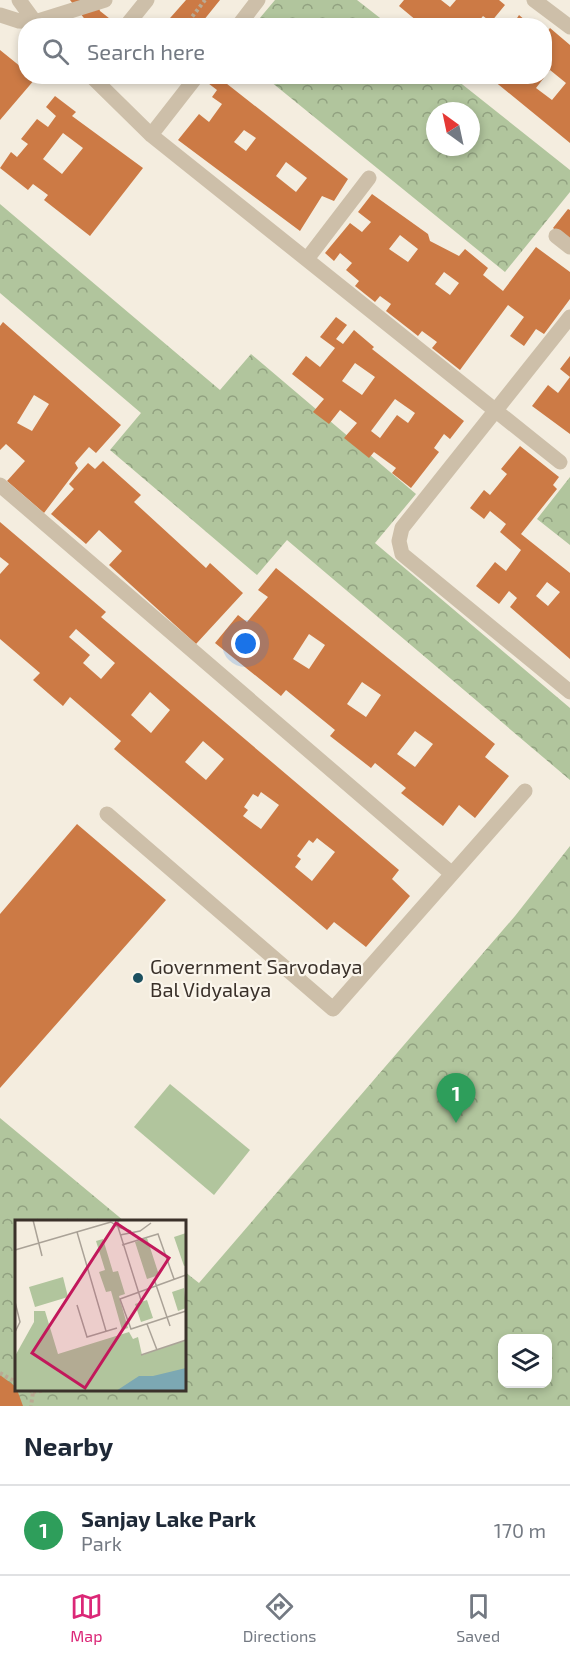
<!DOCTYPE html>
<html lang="en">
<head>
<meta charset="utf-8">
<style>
	:root { --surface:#fff; --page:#f6f6f7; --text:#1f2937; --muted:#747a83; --line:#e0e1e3; --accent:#db2777 }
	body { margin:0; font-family:"Exo 2",sans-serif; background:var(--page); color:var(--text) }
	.controls { position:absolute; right:18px; bottom:18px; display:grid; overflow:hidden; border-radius:12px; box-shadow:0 3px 9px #0003 }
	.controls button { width:54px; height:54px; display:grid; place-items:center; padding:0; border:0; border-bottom:2px solid var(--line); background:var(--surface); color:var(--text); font:30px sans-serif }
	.compass { position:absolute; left:426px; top:102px; width:54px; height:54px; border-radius:50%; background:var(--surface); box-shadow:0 3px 9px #0003; rotate:327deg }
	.you { position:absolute; left:246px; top:644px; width:21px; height:21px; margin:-15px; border:4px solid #fff; border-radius:50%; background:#1a73e8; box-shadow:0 0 0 9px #1a73e833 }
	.badge { display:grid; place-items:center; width:39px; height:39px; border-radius:50%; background:var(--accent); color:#fff; font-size:20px; font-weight:700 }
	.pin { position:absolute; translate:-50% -50px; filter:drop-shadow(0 2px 3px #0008) }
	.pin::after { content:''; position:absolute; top:32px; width:21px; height:18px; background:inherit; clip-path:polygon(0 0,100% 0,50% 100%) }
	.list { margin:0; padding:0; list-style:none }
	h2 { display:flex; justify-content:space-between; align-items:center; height:78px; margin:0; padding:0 24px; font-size:26px }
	h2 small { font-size:20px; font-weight:400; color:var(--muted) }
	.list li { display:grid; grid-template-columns:39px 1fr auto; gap:18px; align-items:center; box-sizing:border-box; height:90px; padding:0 24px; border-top:2px solid var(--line) }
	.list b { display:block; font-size:22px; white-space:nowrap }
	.list p { margin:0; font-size:20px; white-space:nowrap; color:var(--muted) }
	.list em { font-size:20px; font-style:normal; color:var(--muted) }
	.icon { flex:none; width:33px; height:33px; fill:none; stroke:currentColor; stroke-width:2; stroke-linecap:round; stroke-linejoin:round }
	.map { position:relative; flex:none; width:570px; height:1406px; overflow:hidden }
	.search { position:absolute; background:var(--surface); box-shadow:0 3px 9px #0003; left:18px; right:18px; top:18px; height:66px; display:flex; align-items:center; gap:15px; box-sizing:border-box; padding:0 21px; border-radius:24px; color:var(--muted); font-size:22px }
	.sheet { height:168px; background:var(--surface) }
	nav { display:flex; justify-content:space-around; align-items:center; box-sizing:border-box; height:84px; border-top:2px solid var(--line); background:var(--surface); font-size:16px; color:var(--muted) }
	nav a { display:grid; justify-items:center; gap:3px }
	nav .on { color:var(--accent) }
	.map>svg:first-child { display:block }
</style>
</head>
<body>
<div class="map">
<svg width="570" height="1406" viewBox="0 0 570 1406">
	<defs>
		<pattern id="park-crowns" width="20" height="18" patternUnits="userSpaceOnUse" patternTransform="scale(1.5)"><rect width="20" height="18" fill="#b1c59d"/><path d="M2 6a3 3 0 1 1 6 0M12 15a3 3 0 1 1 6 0" fill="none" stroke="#91a180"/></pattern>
	</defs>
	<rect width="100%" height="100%" fill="#f4eddf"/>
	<path fill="url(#park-crowns)" fill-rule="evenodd" d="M275,0H357L389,25H254Z
		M265,77H453L570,170V192L505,272ZM435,111H471V147H435Z
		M0,204L220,390L251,354L416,494L375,543L570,708V780L287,540L257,575L110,450L141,413L0,293Z
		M570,477V545L537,519Z
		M570,846V1406H0V1118L124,1221L16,1222V1390H184L185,1272L199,1283L515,916ZM502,1338H548V1384H502Z"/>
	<path fill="#b1c59d" d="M170,1084L250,1150L214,1195L134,1127Z"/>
	<path fill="#cc7a45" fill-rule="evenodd" d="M70,0H96L100,11L119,26H90Z
		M186,0H220L199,26H163Z
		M404,0H441L450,7L456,0H499L505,5L491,22L483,16L475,26H423L399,6Z
		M519,15L532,26H512Z
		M550,28L570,45V143L488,76H544V35ZM550,70L566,83L552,100L536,88Z
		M0,50L26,71V76L35,79L0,120Z
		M206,76H217L348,179L334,201L322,196L300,231L178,140L199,114L209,122L222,104L212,97L217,90L204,80ZM244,130L256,138L246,151L234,142ZM286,162L307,178L296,192L276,176Z
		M55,96L76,112L72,116L143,168L90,236L44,200L48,195L33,184L28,190L0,168L11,152L17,157L28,144L21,139L37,119L48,127L56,116L46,107ZM63,133L83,148L62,174L43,159Z
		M372,194L428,234L430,241L459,256L465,249L488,268L483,275L503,291L536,247L570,272V299L544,334L536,329L524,346L510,336L524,317L508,305L460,370L432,348L437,342L422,331L418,336L386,311L391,304L380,296L375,302L355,286L359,281L346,270L352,263L340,253L334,261L325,253L350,223L362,232L371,222L358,212ZM400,235L418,249L408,262L389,249ZM444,272L459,283L450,295L435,284Z
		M568,209L570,210V242L553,228Z
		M336,317L347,325L336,339L343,344L354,330L374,347L372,349L464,421L450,439L444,434L434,448L439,452L411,488L392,473L396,468L374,452L369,458L344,438L357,423L340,410L329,424L313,412L324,399L292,374L306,356L320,367L335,348L320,337ZM355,363L375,377L362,395L342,381ZM395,399L415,413L408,423L397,415L380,438L371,431Z
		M3,322L121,425L96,453L89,447L75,463L78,468L44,513L7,481L25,461L6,444L0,450V326ZM34,395L49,404L32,431L17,423Z
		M570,356V434L532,406L548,385L558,393L570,377L560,369Z
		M520,446L559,477L553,485L557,489L521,534L570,573V659L510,607L517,598L509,591L499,604L476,586L495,562L506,571L521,550L500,532L506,524L490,511L484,519L470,508L484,490L490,495L507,474L501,469ZM547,582L560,592L548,606L536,596Z
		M103,461L141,495L134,502L206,568L210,563L243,593L196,644L109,565L122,551L99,530L86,544L51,514L74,489L69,484L88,463L95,469Z
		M0,522L106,612L101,617L399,870L392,879L410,896L366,947L334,922L327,930L114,749L121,741L70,697L63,706L33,680L40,673L0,639V574L9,564L0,557ZM76,629L115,663L101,679L83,663L90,655L69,637ZM150,692L170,710L151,733L131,715ZM203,741L224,759L206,780L185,762ZM261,792L279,805L261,829L243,816L248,810L244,807L253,794L258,797ZM317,838L335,852L312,881L295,867L301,859L297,856L309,840L313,843Z
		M276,568L495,744L485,757L509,776L475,818L459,805L443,826L401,793L406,788L375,763L371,768L330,736L335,730L286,690L281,696L215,643L238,615L247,622L268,597L258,590ZM309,634L325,645L309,669L293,659ZM362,682L381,695L366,717L347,704ZM415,731L433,744L415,767L397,754Z
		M77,824L166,900L0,1088V914Z
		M0,1375L16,1387L23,1406H0Z"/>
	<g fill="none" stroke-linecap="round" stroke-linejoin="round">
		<path stroke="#baaa93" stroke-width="4" stroke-dasharray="3 3" stroke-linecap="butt" d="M185,26L205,0
			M163,76V77
			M0,1373L16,1382
			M29,1390L33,1392L31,1406
			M33,1392L47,1390"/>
		<path stroke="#cdbfa9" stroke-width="15" d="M19,0L35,22L105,0
			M534,0L570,27
			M0,15L19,21L35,22L39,26
			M126,26L147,0
			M238,26L258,0
			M91,76L151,135L560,462
			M151,135L197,76
			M556,236L570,247
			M307,259L369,178
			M570,317L402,528L399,541L402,554L570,692
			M0,485L451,873
			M107,814L333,1009L525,791"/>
	</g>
	<circle fill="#1c505f" stroke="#fbf6ec" stroke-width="2" cx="138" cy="978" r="6"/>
	<g text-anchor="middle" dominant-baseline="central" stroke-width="4.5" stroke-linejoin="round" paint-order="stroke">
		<g font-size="20" fill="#3a312a" stroke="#fbf6ec" text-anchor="start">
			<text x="150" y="966">Government Sarvodaya<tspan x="150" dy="23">Bal Vidyalaya</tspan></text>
		</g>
	</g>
	<g transform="translate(15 1220)">
		<rect width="171" height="171" fill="#f4eddf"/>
		<path d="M171,13V45L169,46L159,17ZM132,18L144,55L132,59L120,22ZM88,19L98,52L103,51L110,74L104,76L113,108L107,110L96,71L91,72L84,52L90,50L81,21ZM48,57L53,77L20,87L14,67ZM169,68L171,88L163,91L157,72ZM132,80L138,98L126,102L120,84ZM19,91H30L43,134L114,112L118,119L123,117L127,135L171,120V171H0V136L19,102Z" fill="#b1c59d"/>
		<path d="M171,148V171H101L124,156H138Z" fill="#7ca8b3"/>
		<path fill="none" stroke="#aaa297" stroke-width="1.5" d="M18,0L27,36M103,0V7L116,11M111,0H147M96,2L103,7L126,80M62,12L91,111M105,15L125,11L136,3M107,25L143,14L159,59M0,30L96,2M171,55L105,79L116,109L171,91M139,59L155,106M0,82L5,102L0,112M62,85L72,117L102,108M132,104L142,130M126,135L171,120"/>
		<path fill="#c2185b" fill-opacity="0.15" stroke="#c2185b" stroke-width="3" d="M101,3L154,38L70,168L17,133Z"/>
		<rect width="171" height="171" fill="none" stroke="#3a312a" stroke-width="3"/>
	</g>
</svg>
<div class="controls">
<button><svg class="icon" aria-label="layers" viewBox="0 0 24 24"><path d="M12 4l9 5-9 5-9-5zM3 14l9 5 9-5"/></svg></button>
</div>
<svg class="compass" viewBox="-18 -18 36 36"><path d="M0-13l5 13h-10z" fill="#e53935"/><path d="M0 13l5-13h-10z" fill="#747a83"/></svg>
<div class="you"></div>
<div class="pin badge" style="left:456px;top:1123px;background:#2e9e5b">1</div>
<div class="search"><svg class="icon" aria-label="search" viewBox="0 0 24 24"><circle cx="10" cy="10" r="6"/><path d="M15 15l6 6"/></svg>Search here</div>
</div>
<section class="sheet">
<h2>Nearby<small></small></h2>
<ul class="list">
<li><span class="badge" style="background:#2e9e5b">1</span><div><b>Sanjay Lake Park</b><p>Park</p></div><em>170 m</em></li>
</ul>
</section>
<nav>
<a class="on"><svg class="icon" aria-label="map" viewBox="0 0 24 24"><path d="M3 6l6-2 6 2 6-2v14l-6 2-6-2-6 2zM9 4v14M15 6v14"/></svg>Map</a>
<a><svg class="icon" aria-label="directions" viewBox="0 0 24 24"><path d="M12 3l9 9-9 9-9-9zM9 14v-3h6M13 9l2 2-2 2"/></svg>Directions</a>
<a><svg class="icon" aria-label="saved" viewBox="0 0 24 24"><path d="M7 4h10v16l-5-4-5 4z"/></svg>Saved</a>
</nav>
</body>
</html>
